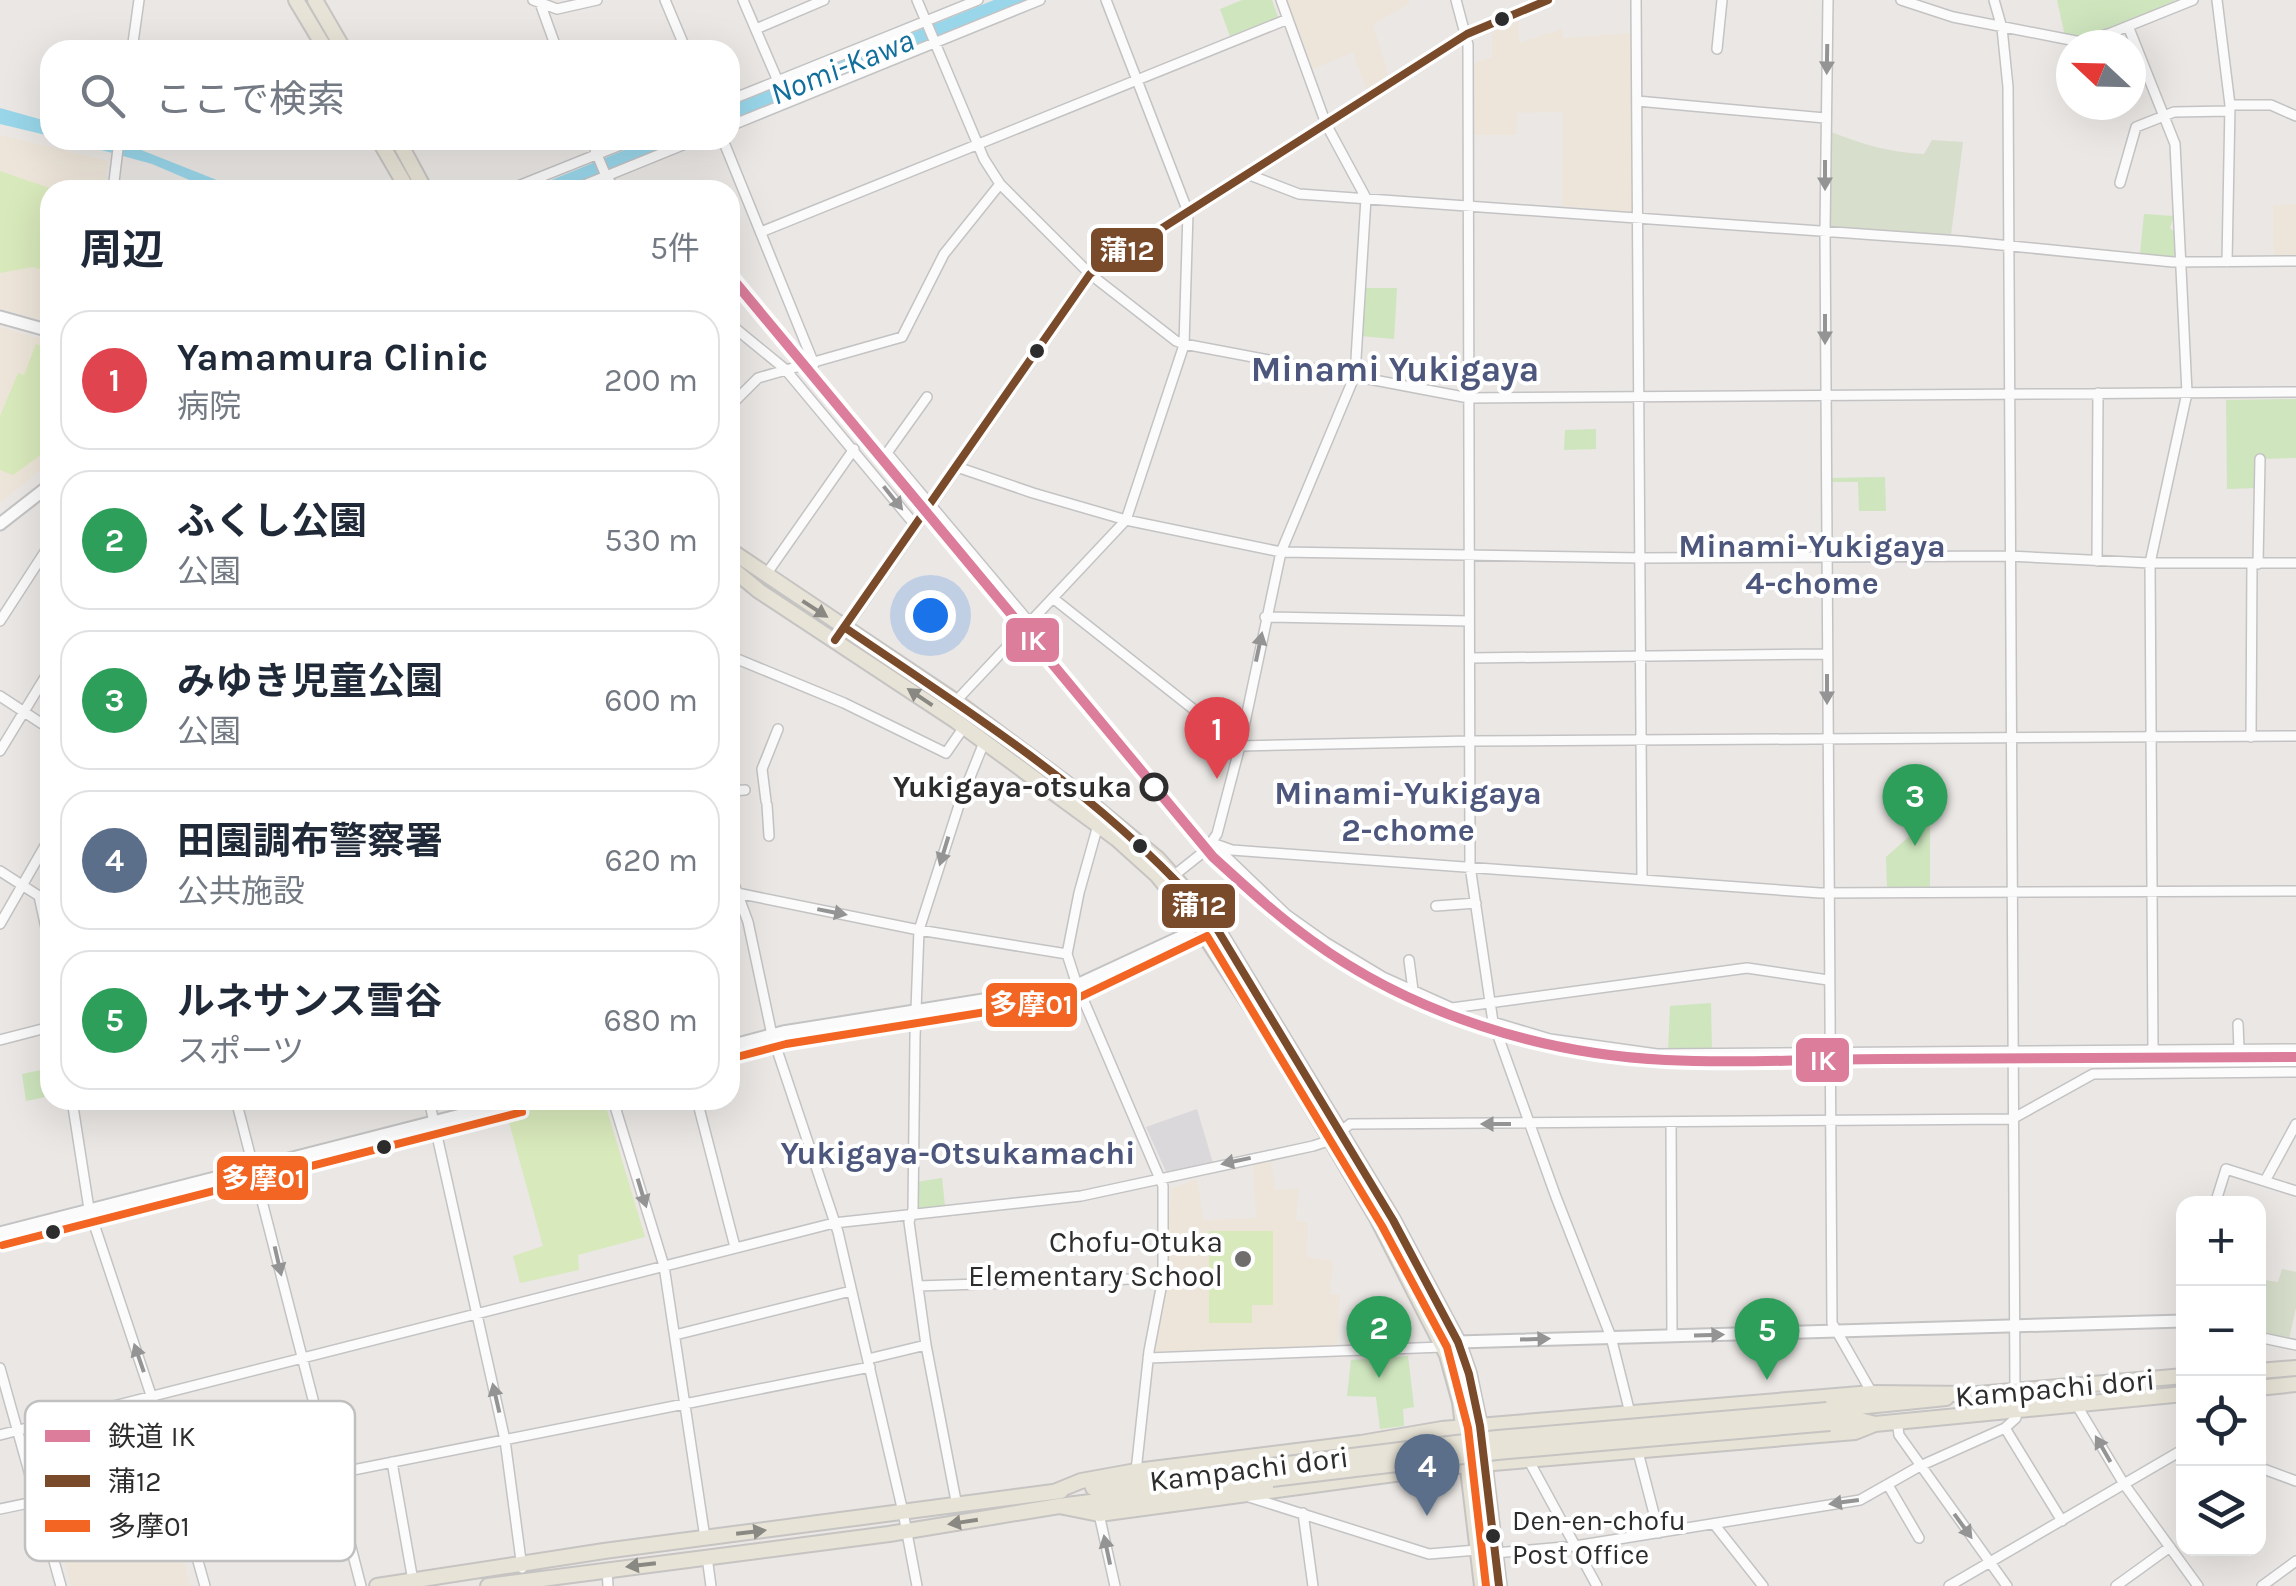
<!DOCTYPE html>
<html lang="ja">
<head>
<meta charset="utf-8">
<style>
	:root { --surface:#fff; --page:#f6f6f7; --text:#1f2937; --muted:#747a83; --line:#e0e1e3; --accent:#6f6e6d }
	body { margin:0; font-family:Karla,"Noto Sans JP",sans-serif; background:var(--page); color:var(--text) }
	.controls { position:absolute; right:30px; bottom:30px; display:grid; overflow:hidden; border-radius:20px; box-shadow:0 10px 40px #0002 }
	.controls button { width:90px; height:90px; display:grid; place-items:center; padding:0; border:0; border-bottom:2px solid var(--line); background:var(--surface); color:var(--text); font:50px sans-serif }
	.compass { position:absolute; left:2056px; top:30px; width:90px; height:90px; border-radius:50%; background:var(--surface); box-shadow:0 10px 40px #0002; rotate:292deg }
	.you { position:absolute; left:930px; top:615px; width:35px; height:35px; margin:-25px; border:8px solid #fff; border-radius:50%; background:#1a73e8; box-shadow:0 0 0 15px #1a73e833 }
	.badge { display:grid; place-items:center; width:65px; height:65px; border-radius:50%; background:var(--accent); color:#fff; font-size:32px; font-weight:700 }
	.pin { position:absolute; translate:-50% -82px; filter:drop-shadow(0 2px 5px #0008) }
	.pin::after { content:''; position:absolute; top:52px; width:35px; height:30px; background:inherit; clip-path:polygon(0 0,100% 0,50% 100%) }
	.list { margin:0; padding:0; list-style:none }
	h2 { display:flex; justify-content:space-between; align-items:center; height:130px; margin:0; padding:0 40px; font-size:42px }
	h2 small { font-size:32px; font-weight:400; color:var(--muted) }
	.list li { display:grid; grid-template-columns:65px 1fr auto; gap:30px; align-items:center; box-sizing:border-box; height:140px; margin:0 20px 20px; padding:0 20px; border:2px solid var(--line); border-radius:30px }
	.list b { display:block; font-size:38px; white-space:nowrap }
	.list p { margin:0; font-size:32px; white-space:nowrap; color:var(--muted) }
	.list em { font-size:32px; font-style:normal; color:var(--muted) }
	.icon { flex:none; width:55px; height:55px; fill:none; stroke:currentColor; stroke-width:2; stroke-linecap:round; stroke-linejoin:round }
	.map { position:relative; flex:none; width:2296px; height:1586px; overflow:hidden }
	.search { position:absolute; background:var(--surface); box-shadow:0 10px 40px #0002; left:40px; top:40px; width:700px; height:110px; display:flex; align-items:center; gap:25px; box-sizing:border-box; padding:0 35px; border-radius:30px; color:var(--muted); font-size:38px }
	.panel { position:absolute; background:var(--surface); box-shadow:0 10px 40px #0002; left:40px; top:180px; width:700px; height:930px; border-radius:30px }
	.map>svg:first-child { display:block }
</style>
</head>
<body>
<div class="map">
<svg width="2296" height="1586" viewBox="0 0 2296 1586">
	<rect width="100%" height="100%" fill="#eae7e4"/>
	<path fill="#dbd8db" d="M1197,1109L1213,1163L1168,1176L1146,1127Z"/>
	<path fill="#ede5d9" d="M1286,0H1409V4L1373,24L1388,74L1366,90L1353,52L1313,69Z
		M1518,20L1519,43L1562,29L1563,38L1632,33L1633,212L1562,206L1563,112L1517,113L1516,135H1473L1474,63L1492,57V31Z
		M0,135L108,161L104,190H50V322L0,309Z
		M2296,204V255H2274L2273,205Z
		M0,327L50,342V462L0,503Z
		M1271,1162L1275,1190L1299,1188L1296,1220L1308,1223L1307,1257L1333,1261L1330,1294L1340,1295L1337,1348L1153,1352L1166,1277L1171,1189L1197,1179L1203,1220L1256,1218L1253,1164Z
		M167,1485L190,1586H71L51,1509Z"/>
	<path fill="#cee5be" d="M1242,0H1272L1278,17L1230,36L1220,9Z
		M2057,0H2176L2089,39L2065,36Z
		M2144,214L2174,216L2170,228L2175,232L2176,257L2140,254Z
		M1364,288H1397L1394,339L1361,336Z
		M2296,399V458L2258,459L2257,488L2227,489L2226,400Z
		M1596,429V449L1564,450L1565,430Z
		M1885,477L1886,511H1859L1858,482H1829V478Z
		M1930,818V887L1887,888L1886,857Z
		M1711,1003L1712,1053H1668L1670,1006Z
		M50,1068V1096L26,1101L22,1074Z
		M942,1178L945,1206L917,1209L916,1182Z
		M1408,1356L1414,1407L1403,1409L1404,1426L1380,1429L1376,1397L1347,1396L1351,1360Z"/>
	<path fill="#d7decb" d="M1831,132C1861,144 1892,153 1924,154L1932,140L1963,142L1951,235L1829,226Z
		M2282,1269L2296,1272V1308L2289,1339L2259,1333L2258,1279L2278,1282Z"/>
	<path fill="#d8e9bb" d="M0,171L55,190H50V272L33,267L0,273Z
		M36,344L50,349V443L42,454L13,475L0,470V416L18,373L24,375Z
		M566,1100H604L645,1237L578,1255L579,1270L520,1283L513,1256L543,1246L507,1115Z
		M1209,1231H1273V1305H1252V1323H1209Z"/>
	<path fill="#99d6ea" d="M994,0H1026L730,121V106Z
		M0,108L50,122V136L0,124Z
		M65,140H116L242,190H213L152,164Z
		M649,140H686L569,190H527Z"/>
	<g fill="none" stroke-linecap="round" stroke-linejoin="round">
		<defs>
			<path id="minor" d="M533,0L557,9L597,0
				M665,0L686,50
				M743,0L777,79
				M917,0L984,159L1000,184L1090,274L1176,341L1184,344L1469,398L2296,392
				M1456,0L1468,45L1470,866L1493,1022L1556,1197L1611,1337L1630,1413
				M1636,0L1642,879
				M1828,0L1825,231L1832,1323L1872,1393
				M1901,0L1953,17L2081,42L2111,33L2193,0
				M1994,0L2002,28L2008,87L2015,1391
				M2217,0L2230,105L2227,262
				M540,3L557,50
				M2128,26L2175,144L2187,393L2150,563L2153,1048
				M756,29L824,0
				M1717,49L1722,0
				M132,50L139,0
				M730,100L978,0
				M1637,101L1825,118
				M2230,105H2271L2296,116
				M730,126L1040,0
				M591,140L606,176L616,190
				M723,140L814,364
				M1247,174L1299,194L1960,241L2173,262L2296,261
				M2120,183L2136,127L2174,112L2230,111
				M113,190L119,140
				M508,190L633,140
				M572,190L695,140
				M761,232L1288,19
				M730,324L785,369L915,525
				M927,397L887,453L1030,623
				M730,406L758,378L902,337L944,254L1000,184
				M957,467L1033,493L1126,520L1281,552L1640,558L2009,556L2150,563H2296
				M2097,561L2098,393
				M2258,564L2260,459
				M765,576L854,449
				M1054,599L1240,746L1470,741L2296,736
				M1265,617L1469,621
				M0,621L50,544
				M730,656L844,703L946,753L964,727
				M1470,658L1827,654
				M0,696L50,729
				M956,701L1126,520L1184,345L1188,212L1106,0
				M2251,737L2252,564
				M0,751L50,669
				M730,791L745,790
				M766,801L762,769L778,729
				M767,805L769,836
				M1212,843L1232,850L1820,893L2296,891
				M1214,845L1287,915L1325,942L1383,977L1452,1008L1747,968L1828,980
				M0,871L39,896L50,946
				M730,873L748,922L772,1035L838,1232L903,1512L917,1586
				M1172,877L1206,850L1217,834L1240,746L1281,552L1355,375L1366,198L1326,124L1281,0
				M737,893L919,930L1067,954L1077,985L1163,1186V1278L1149,1351L1136,1471
				M1436,906L1476,903
				M0,924L50,837
				M1067,954L1079,893L1098,825
				M1409,960L1413,990
				M1493,1022L1550,1039L1657,1054L2296,1049
				M2238,1024L2239,1049
				M0,1040L50,1027
				M72,1100L89,1209L153,1401L205,1586
				M236,1100L361,1586
				M429,1100L505,1440L522,1568
				M613,1100L664,1266L705,1538
				M697,1100L735,1247
				M1671,1122L1672,1336
				M2265,1181L2296,1124
				M2215,1204L2226,1169L2296,1191
				M918,1286L1163,1278
				M675,1335L851,1291
				M2258,1337L2296,1345
				M1148,1358L1443,1347
				M868,1359L926,1345
				M0,1368L61,1586
				M2076,1404L2124,1484L2198,1586
				M1897,1421L1899,1435L2007,1586
				M2005,1428L2062,1521
				M0,1435L834,1223L1081,1196L1313,1146L1331,1140L1350,1124L2012,1119L2093,1074L2296,1072
				M1638,1452L1659,1533
				M1529,1461L1597,1586
				M392,1462L413,1581
				M2258,1467L2296,1481
				M333,1474L870,1367
				M1888,1485L1919,1538
				M1249,1497L1429,1554L1477,1550
				M957,1506L926,1345L909,1222L913,1209L915,1037L919,930L960,802L985,740
				M0,1509L202,1467L268,1459L325,1443
				M1303,1513L1313,1586
				M1099,1514L1115,1586
				M1714,1524L1763,1586
				M1495,1553L1575,1546L1860,1500L1920,1466L2005,1428L2016,1418V1409
				M707,1557L711,1586
				M607,1570L608,1586
				M1949,1586L2184,1449
				M2116,1586L2170,1547
				M2262,1586L2296,1561"/>
			<path id="tertiary" d="M0,317L50,331
				M0,524L50,485
				M841,632L1090,274L1467,34L1548,0
				M730,1046L783,1032L1077,985L1187,934L1211,919
				M0,1233L519,1100
				M1458,1342L2183,1321"/>
			<path id="primary" d="M296,0L326,50
				M315,0L344,50
				M379,140L408,190
				M398,140L425,190
				M730,550L961,705L1067,784L1158,859L1211,919L1393,1220L1458,1342L1469,1374L1480,1426L1499,1586
				M730,567L759,591L956,721L1117,839L1157,875L1199,927L1265,1028L1377,1218L1447,1355L1460,1402L1482,1586
				M2258,1371L2296,1368
				M2258,1388L2296,1384
				M1967,1395L2184,1376
				M1827,1410L1946,1398
				M1830,1423L1856,1419L1875,1424L2184,1394
				M1093,1488L1271,1466
				M1054,1492L1081,1481L1136,1471L1361,1443L1442,1429L1872,1393L1972,1394
				M1059,1506L1099,1514L1446,1467L1855,1432L1875,1424
				M377,1586L604,1551L1061,1491
				M488,1586L889,1534L1059,1506L1272,1479"/>
		</defs>
		<use href="#minor" stroke="#c4c3c4" stroke-width="12"/>
		<use href="#tertiary" stroke="#c4c3c4" stroke-width="15"/>
		<use href="#primary" stroke="#c6c4c3" stroke-width="18"/>
		<use href="#minor" stroke="#fcfbfb" stroke-width="9"/>
		<use href="#tertiary" stroke="#fcfbfb" stroke-width="11"/>
		<use href="#primary" stroke="#e7e3d6" stroke-width="14"/>
		<defs>
			<path id="primary-bridge" d="M1271,1466L1497,1438L1827,1410
				M1272,1479L1497,1452L1830,1423"/>
		</defs>
		<use href="#primary-bridge" stroke="#c6c4c3" stroke-width="18" stroke-linecap="butt"/>
		<use href="#primary-bridge" stroke="#e7e3d6" stroke-width="14"/>
		<defs>
			<path id="bus-1" d="M844,627C976,717 1105,797 1211,919L1393,1220L1458,1342L1469,1374L1480,1426L1499,1586
				M835,640L1090,274L1467,34L1548,0"/>
			<path id="bus-2" d="M733,1058L786,1044L1080,997L1207,936L1382,1226L1447,1347L1468,1428L1486,1586
				M3,1245L522,1112"/>
		</defs>
		<use href="#bus-1" stroke="#fff" stroke-width="15"/>
		<use href="#bus-2" stroke="#fff" stroke-width="15"/>
		<use href="#bus-1" stroke="#7a4b2a" stroke-width="8"/>
		<use href="#bus-2" stroke="#f26522" stroke-width="8"/>
		<defs>
			<path id="rail-1" d="M730,276L1213,857C1245,886 1276,915 1311,940C1412,1014 1542,1054 1666,1060C1739,1064 1813,1059 1886,1059C2023,1058 2159,1058 2296,1057"/>
		</defs>
		<use href="#rail-1" stroke="#fff" stroke-width="18"/>
		<use href="#rail-1" stroke="#db7d9b" stroke-width="10"/>
	</g>
	<defs><path id="oneway-solid" d="M-6-.8H1V-3.2L6.5 0L1 3.2V.8H-6Z" transform="scale(2.5)"/></defs>
	<g fill="#949494">
		<use href="#oneway-solid" transform="translate(1827 59) rotate(91)"/>
		<use href="#oneway-solid" transform="translate(1825 175) rotate(90)"/>
		<use href="#oneway-solid" transform="translate(1825 329) rotate(90)"/>
		<use href="#oneway-solid" transform="translate(893 498) rotate(51)"/>
		<use href="#oneway-solid" transform="translate(1259 647) rotate(-78)"/>
		<use href="#oneway-solid" transform="translate(1827 689) rotate(90)"/>
		<use href="#oneway-solid" transform="translate(944 851) rotate(107)"/>
		<use href="#oneway-solid" transform="translate(832 912) rotate(11)"/>
		<use href="#oneway-solid" transform="translate(1496 1124) rotate(-180)"/>
		<use href="#oneway-solid" transform="translate(1236 1161) rotate(168)"/>
		<use href="#oneway-solid" transform="translate(642 1193) rotate(73)"/>
		<use href="#oneway-solid" transform="translate(278 1261) rotate(77)"/>
		<use href="#oneway-solid" transform="translate(1709 1335) rotate(-2)"/>
		<use href="#oneway-solid" transform="translate(1535 1339) rotate(-2)"/>
		<use href="#oneway-solid" transform="translate(139 1358) rotate(-109)"/>
		<use href="#oneway-solid" transform="translate(496 1398) rotate(-103)"/>
		<use href="#oneway-solid" transform="translate(2103 1449) rotate(-120)"/>
		<use href="#oneway-solid" transform="translate(1844 1502) rotate(172)"/>
		<use href="#oneway-solid" transform="translate(1963 1526) rotate(54)"/>
		<use href="#oneway-solid" transform="translate(1107 1550) rotate(-102)"/>
	</g>
	<g fill="#8a8882">
		<use href="#oneway-solid" transform="translate(815 609) rotate(33)"/>
		<use href="#oneway-solid" transform="translate(920 697) rotate(-146)"/>
		<use href="#oneway-solid" transform="translate(963 1522) rotate(171)"/>
		<use href="#oneway-solid" transform="translate(751 1532) rotate(-7)"/>
		<use href="#oneway-solid" transform="translate(641 1565) rotate(173)"/>
	</g>
	<g fill="#2d2d2d" stroke="#fff" stroke-width="4">
		<circle cx="1502" cy="19" r="9"/>
		<circle cx="1037" cy="351" r="9"/>
		<circle cx="1140" cy="846" r="9"/>
		<circle cx="384" cy="1147" r="9"/>
		<circle cx="53" cy="1232" r="9"/>
		<circle cx="1493" cy="1536" r="9"/>
	</g>
	<circle fill="#fff" stroke="#2d2d2d" stroke-width="5" cx="1154" cy="787" r="12"/>
	<circle fill="#6f6e6d" stroke="#fff" stroke-width="4" cx="1243" cy="1259" r="10"/>
	<g text-anchor="middle" dominant-baseline="central" stroke-width="8" stroke-linejoin="round" paint-order="stroke">
		<g font-size="28" fill="#2d2d2d" stroke="#fff" text-anchor="start">
			<text x="1512" y="1520">Den-en-chofu<tspan x="1512" dy="34">Post Office</tspan></text>
		</g>
		<g font-size="30" font-weight="bold" fill="#2d2d2d" stroke="#fff" text-anchor="end">
			<text x="1132" y="787">Yukigaya-otsuka</text>
		</g>
		<g font-size="30" fill="#2d2d2d" stroke="#fff" text-anchor="end">
			<text x="1223" y="1242">Chofu-Otuka<tspan x="1223" dy="34">Elementary School</tspan></text>
		</g>
		<g font-size="30" fill="#2d2d2d" stroke="#fff">
			<text transform="translate(2055 1388) rotate(-5)">Kampachi dori</text>
			<text transform="translate(1249 1469) rotate(-7)">Kampachi dori</text>
		</g>
		<g font-size="32" font-style="italic" fill="#116f9d" stroke="#fff">
			<text transform="translate(842 67) rotate(-22)">Nomi-Kawa</text>
		</g>
		<g font-size="32" font-weight="bold" fill="#4d577d" stroke="#fff">
			<text x="1812" y="546">Minami-Yukigaya<tspan x="1812" dy="37">4-chome</tspan></text>
			<text x="1408" y="793">Minami-Yukigaya<tspan x="1408" dy="37">2-chome</tspan></text>
			<text x="958" y="1153">Yukigaya-Otsukamachi</text>
		</g>
		<g font-size="35" font-weight="bold" fill="#4d577d" stroke="#fff">
			<text x="1395" y="369">Minami Yukigaya</text>
		</g>
	</g>
	<rect x="25" y="1401" width="330" height="160" rx="15" fill="#fff" stroke="#c0c0c0" stroke-width="2.5"/>
	<rect x="45" y="1430" width="45" height="12" fill="#db7d9b"/>
	<rect x="45" y="1475" width="45" height="12" fill="#7a4b2a"/>
	<rect x="45" y="1520" width="45" height="12" fill="#f26522"/>
	<g font-size="28" fill="#2d2d2d">
		<text x="108" y="1446">鉄道 IK</text>
		<text x="108" y="1491">蒲12</text>
		<text x="108" y="1536">多摩01</text>
	</g>
	<g stroke="#fff" stroke-width="4">
		<rect x="1089" y="226" width="76" height="48" rx="10" fill="#7a4b2a"/>
		<rect x="1004" y="616" width="57" height="48" rx="10" fill="#db7d9b"/>
		<rect x="1160" y="882" width="77" height="48" rx="10" fill="#7a4b2a"/>
		<rect x="984" y="981" width="95" height="48" rx="10" fill="#f26522"/>
		<rect x="1794" y="1036" width="57" height="48" rx="10" fill="#db7d9b"/>
		<rect x="215" y="1154" width="95" height="48" rx="10" fill="#f26522"/>
	</g>
	<g font-size="28" text-anchor="middle" font-weight="bold" fill="#fff">
		<text x="1127" y="260">蒲12</text>
		<text x="1033" y="650">IK</text>
		<text x="1199" y="915">蒲12</text>
		<text x="1031" y="1014">多摩01</text>
		<text x="1823" y="1070">IK</text>
		<text x="263" y="1188">多摩01</text>
	</g>
</svg>
<div class="controls">
<button>+</button>
<button>−</button>
<button><svg class="icon" aria-label="locate" viewBox="0 0 24 24"><circle cx="12" cy="12" r="6"/><path d="M12 2v4M12 18v4M2 12h4M18 12h4"/></svg></button>
<button><svg class="icon" aria-label="layers" viewBox="0 0 24 24"><path d="M12 4l9 5-9 5-9-5zM3 14l9 5 9-5"/></svg></button>
</div>
<svg class="compass" viewBox="-18 -18 36 36"><path d="M0-13l5 13h-10z" fill="#e53935"/><path d="M0 13l5-13h-10z" fill="#747a83"/></svg>
<div class="you"></div>
<div class="pin badge" style="left:1217px;top:779px;background:#e0444e">1</div>
<div class="pin badge" style="left:1379px;top:1378px;background:#2e9e5b">2</div>
<div class="pin badge" style="left:1915px;top:846px;background:#2e9e5b">3</div>
<div class="pin badge" style="left:1427px;top:1516px;background:#5c6f8a">4</div>
<div class="pin badge" style="left:1767px;top:1380px;background:#2e9e5b">5</div>
<div class="search"><svg class="icon" aria-label="search" viewBox="0 0 24 24"><circle cx="10" cy="10" r="6"/><path d="M15 15l6 6"/></svg>ここで検索</div>
<section class="panel">
<h2>周辺<small>5件</small></h2>
<ul class="list">
<li><span class="badge" style="background:#e0444e">1</span><div><b>Yamamura Clinic</b><p>病院</p></div><em>200 m</em></li>
<li><span class="badge" style="background:#2e9e5b">2</span><div><b>ふくし公園</b><p>公園</p></div><em>530 m</em></li>
<li><span class="badge" style="background:#2e9e5b">3</span><div><b>みゆき児童公園</b><p>公園</p></div><em>600 m</em></li>
<li><span class="badge" style="background:#5c6f8a">4</span><div><b>田園調布警察署</b><p>公共施設</p></div><em>620 m</em></li>
<li><span class="badge" style="background:#2e9e5b">5</span><div><b>ルネサンス雪谷</b><p>スポーツ</p></div><em>680 m</em></li>
</ul>
</section>
</div>
</body>
</html>
